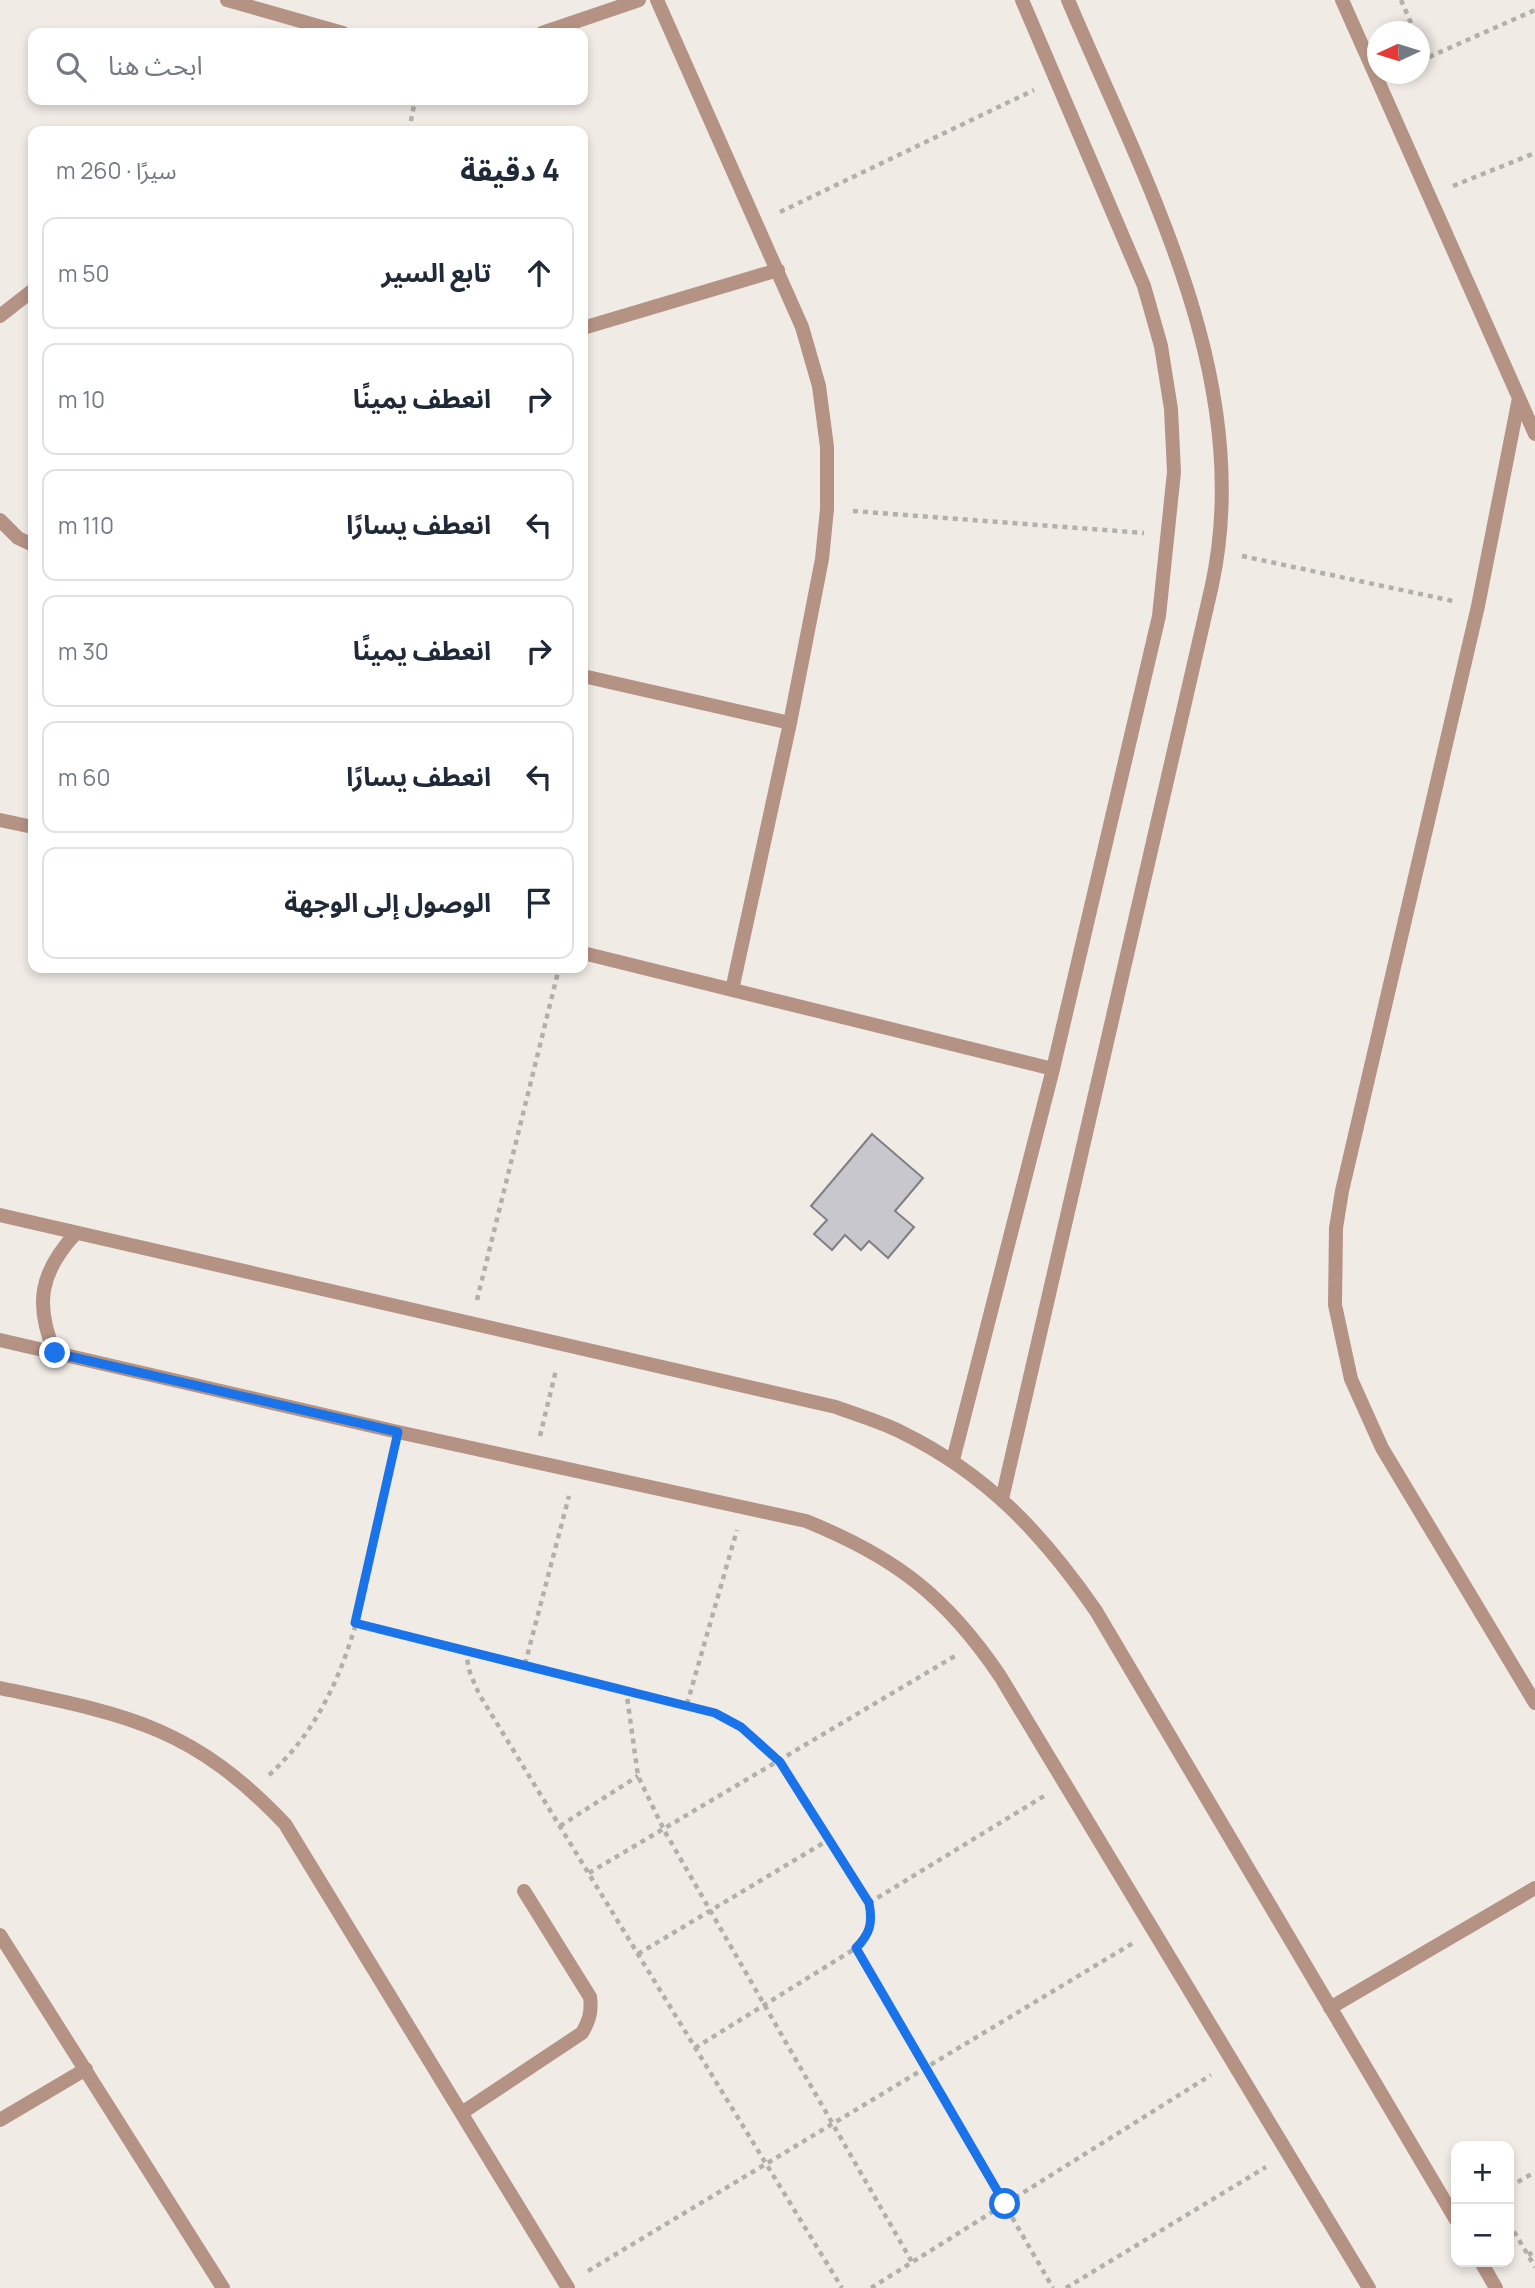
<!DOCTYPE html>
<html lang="ar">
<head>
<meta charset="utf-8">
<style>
	:root { --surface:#fff; --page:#f2f2f3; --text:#1f2937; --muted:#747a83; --line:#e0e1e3 }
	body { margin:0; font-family:Manrope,"Noto Sans Arabic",sans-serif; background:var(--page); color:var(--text); direction:rtl }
	.controls { position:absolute; right:21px; bottom:21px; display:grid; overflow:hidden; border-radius:14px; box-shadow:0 4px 10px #0003 }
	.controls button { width:63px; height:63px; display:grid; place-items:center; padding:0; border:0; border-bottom:2px solid var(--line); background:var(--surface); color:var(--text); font:35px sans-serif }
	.compass { position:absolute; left:1367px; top:21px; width:63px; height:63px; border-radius:50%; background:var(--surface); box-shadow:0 4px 10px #0003; rotate:266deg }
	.stop { position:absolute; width:21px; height:21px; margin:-16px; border:5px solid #1a73e8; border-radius:50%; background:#fff }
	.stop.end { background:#1a73e8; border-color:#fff; box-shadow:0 2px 7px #0008 }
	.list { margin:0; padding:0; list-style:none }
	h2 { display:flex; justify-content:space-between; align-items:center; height:91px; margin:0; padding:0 28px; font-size:30px }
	h2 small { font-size:23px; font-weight:400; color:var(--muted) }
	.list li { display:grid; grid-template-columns:46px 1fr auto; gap:21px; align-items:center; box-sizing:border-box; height:112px; margin:0 14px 14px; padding:0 14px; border:2px solid var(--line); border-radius:14px }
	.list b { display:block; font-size:26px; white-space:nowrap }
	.list em { font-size:23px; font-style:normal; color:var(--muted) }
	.icon { flex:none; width:38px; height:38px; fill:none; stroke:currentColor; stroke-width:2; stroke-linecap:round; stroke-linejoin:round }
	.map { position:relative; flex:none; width:1535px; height:2288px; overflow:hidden; direction:ltr }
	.search { position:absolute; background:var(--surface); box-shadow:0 4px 10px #0003; left:28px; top:28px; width:560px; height:77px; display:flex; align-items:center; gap:18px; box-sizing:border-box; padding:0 24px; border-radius:14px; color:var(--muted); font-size:26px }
	.panel { position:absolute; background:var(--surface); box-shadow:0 4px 10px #0003; left:28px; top:126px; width:560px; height:847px; border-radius:14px; direction:rtl }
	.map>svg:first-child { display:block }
</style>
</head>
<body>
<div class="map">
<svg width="1535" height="2288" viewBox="0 0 1535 2288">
	<rect width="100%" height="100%" fill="#f0ebe5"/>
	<path fill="#c8c7ce" stroke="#7f7f85" stroke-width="2" d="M872,1134L923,1178L895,1211L914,1227L888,1258L869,1241L861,1250L845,1235L832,1250L814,1234L827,1220L811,1206Z"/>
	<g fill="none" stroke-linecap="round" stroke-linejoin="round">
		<path stroke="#b3afaa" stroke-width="4.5" stroke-dasharray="5 5" stroke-linecap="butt" d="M1401,0L1415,32
			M1420,41L1427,58
			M1420,61L1535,10
			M409,131L415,100
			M1453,186L1535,153
			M780,212L1034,90
			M853,511L1144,533
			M1242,556L1453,601
			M477,1300L559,968
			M540,1436L556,1370
			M356,1623L715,1713L741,1727L780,1761L869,1903C873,1923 870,1934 856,1948L1053,2288
			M465,1650L470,1673L479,1694L842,2288
			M525,1664L569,1496
			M626,1689L638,1776L664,1830L912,2262
			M687,1704L737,1530
			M269,1775C358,1695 368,1567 392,1457
			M560,1826L638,1776
			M589,1873L955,1656
			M869,1903L1044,1796
			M638,1954L830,1839
			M695,2048L856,1948
			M1509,2187L1535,2172
			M1509,2223L1535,2267
			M1528,2255L1535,2251
			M588,2271L1133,1943
			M871,2288L1211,2075
			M1066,2288L1266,2167"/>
		<path stroke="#b49284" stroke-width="14" d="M463,2112L582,2033C589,2021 592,2012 590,1997L524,1891"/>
		<path stroke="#b49284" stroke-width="14" d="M227,0L343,33
			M657,0L802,327L819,386L827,447V509L822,559L790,723L732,990
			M1342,0L1535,434
			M542,33L639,0
			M0,316L33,290
			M583,328L778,270
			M1519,398L1478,606L1342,1191L1336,1228L1335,1305L1351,1379L1382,1448L1535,1703
			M0,520L18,538L33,545
			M583,676L790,723
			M0,820L33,827
			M583,953L1053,1069
			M0,1215L836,1407C857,1415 881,1422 901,1432C987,1474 1042,1533 1096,1611L1456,2220
			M0,1340L398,1432L806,1521C895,1557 946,1596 1000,1676L1369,2288
			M55,1353C34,1304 40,1272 76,1233
			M953,1460L1053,1069L1159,616L1174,472L1171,409L1161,346L1144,286L1022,0
			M1002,1499L1212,585C1256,380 1145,182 1068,0
			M0,1688C128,1715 192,1726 285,1824L568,2288
			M0,1935L223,2288
			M1330,2008L1535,1888
			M0,2120L86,2069
			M1481,2262L1496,2288"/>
	</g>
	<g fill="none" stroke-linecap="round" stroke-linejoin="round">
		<path stroke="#1a73e8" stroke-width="9" d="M55,1353L398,1432L355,1623L715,1713L741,1727L780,1762L869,1903C873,1923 870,1934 856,1948L1005,2204"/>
	</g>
</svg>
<div class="controls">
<button>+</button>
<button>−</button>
</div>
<svg class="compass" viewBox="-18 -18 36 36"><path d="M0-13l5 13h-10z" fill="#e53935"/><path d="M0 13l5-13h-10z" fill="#747a83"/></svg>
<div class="stop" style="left:1005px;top:2204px"></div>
<div class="stop end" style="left:55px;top:1353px"></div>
<div class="search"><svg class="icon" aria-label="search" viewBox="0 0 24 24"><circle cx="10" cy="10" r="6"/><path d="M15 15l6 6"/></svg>ابحث هنا</div>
<section class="panel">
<h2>4 دقيقة<small>سيرًا · 260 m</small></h2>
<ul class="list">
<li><svg class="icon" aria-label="ahead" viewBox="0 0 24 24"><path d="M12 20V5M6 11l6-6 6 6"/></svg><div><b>تابع السير</b></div><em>50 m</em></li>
<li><svg class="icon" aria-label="right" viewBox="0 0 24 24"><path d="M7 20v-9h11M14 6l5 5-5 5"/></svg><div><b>انعطف يمينًا</b></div><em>10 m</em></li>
<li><svg class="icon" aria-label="left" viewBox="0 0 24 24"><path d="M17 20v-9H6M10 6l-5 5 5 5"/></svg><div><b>انعطف يسارًا</b></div><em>110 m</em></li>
<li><svg class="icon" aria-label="right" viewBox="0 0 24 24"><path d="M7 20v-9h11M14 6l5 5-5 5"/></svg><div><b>انعطف يمينًا</b></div><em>30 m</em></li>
<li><svg class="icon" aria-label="left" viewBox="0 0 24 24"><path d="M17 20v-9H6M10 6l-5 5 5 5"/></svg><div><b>انعطف يسارًا</b></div><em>60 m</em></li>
<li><svg class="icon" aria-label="arrive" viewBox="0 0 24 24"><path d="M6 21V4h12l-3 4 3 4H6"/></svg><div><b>الوصول إلى الوجهة</b></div></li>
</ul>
</section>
</div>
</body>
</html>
